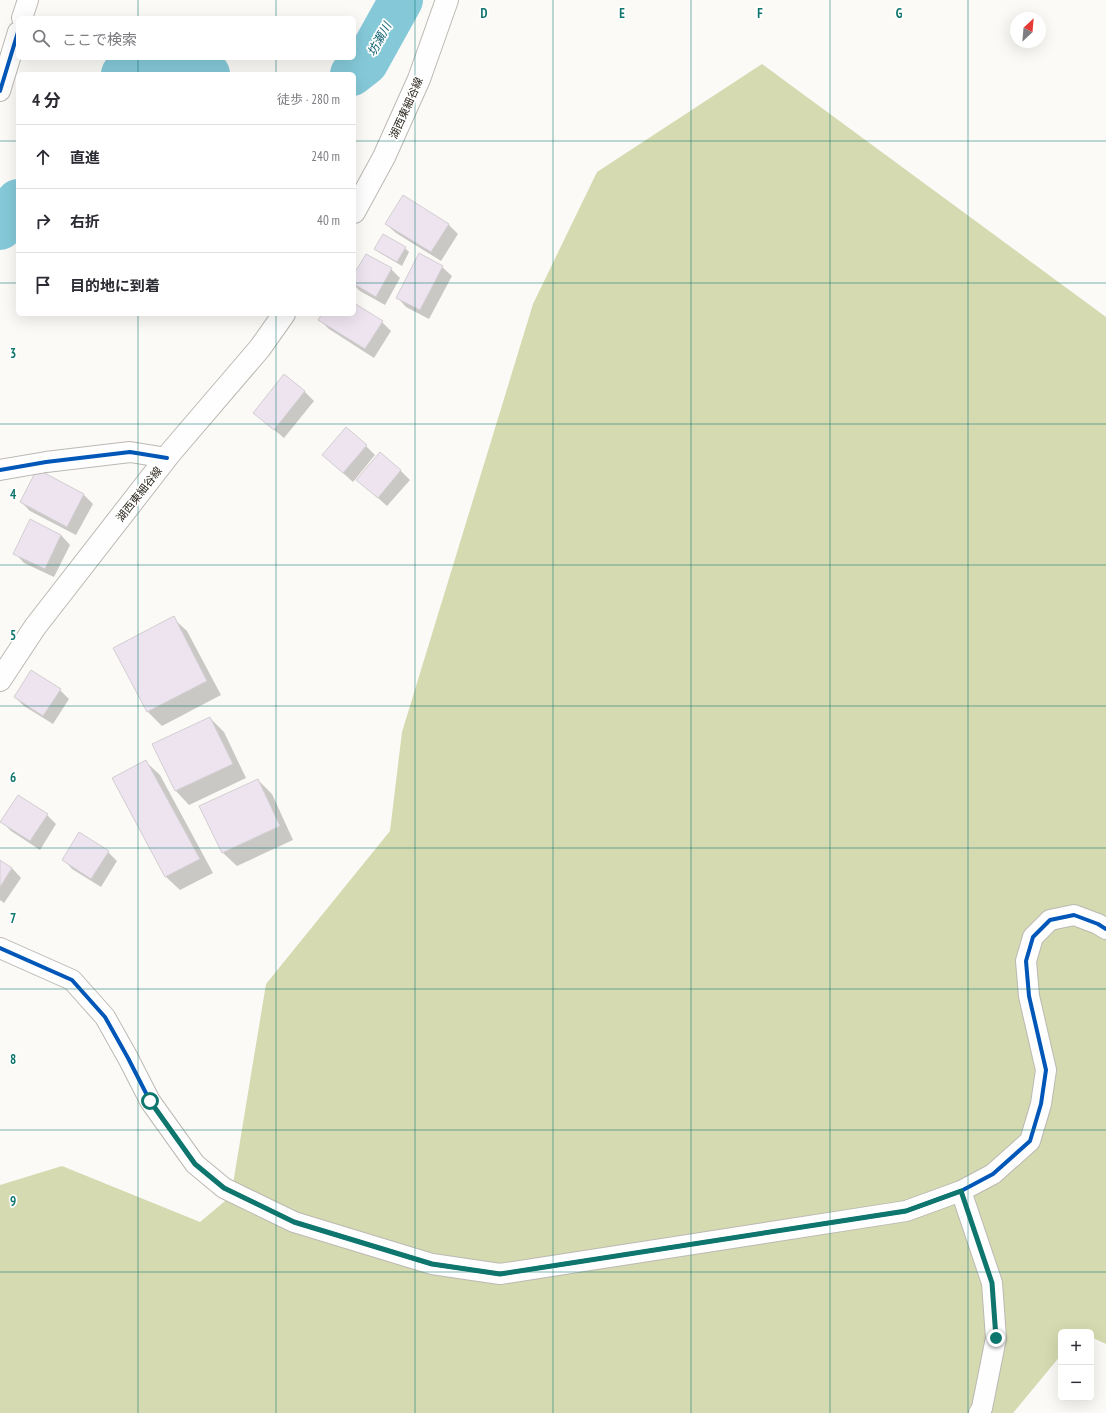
<!DOCTYPE html>
<html lang="ja">
<head>
<meta charset="utf-8">
<style>
	:root { --surface:#fff; --page:#f7f7f7; --text:#2b2b33; --muted:#7c7c81; --line:#e1e1e2 }
	body { margin:0; font-family:"PT Sans Narrow","Noto Sans JP",sans-serif; background:var(--page); color:var(--text) }
	.controls { position:absolute; right:12px; bottom:12px; display:grid; overflow:hidden; border-radius:6px; box-shadow:0 4px 16px #0002 }
	.controls button { width:36px; height:36px; display:grid; place-items:center; padding:0; border:0; border-bottom:1px solid var(--line); background:var(--surface); color:var(--text); font:20px sans-serif }
	.compass { position:absolute; left:1010px; top:12px; width:36px; height:36px; border-radius:50%; background:var(--surface); box-shadow:0 4px 16px #0002; rotate:26deg }
	.stop { position:absolute; width:12px; height:12px; margin:-9px; border:3px solid #0f766e; border-radius:50%; background:#fff }
	.stop.end { background:#0f766e; border-color:#fff; box-shadow:0 1px 4px #0008 }
	.list { margin:0; padding:0; list-style:none }
	h2 { display:flex; justify-content:space-between; align-items:center; height:52px; margin:0; padding:0 16px; font-size:17px }
	h2 small { font-size:13px; font-weight:400; color:var(--muted) }
	.list li { display:grid; grid-template-columns:26px 1fr auto; gap:12px; align-items:center; box-sizing:border-box; height:64px; padding:0 16px; border-top:1px solid var(--line) }
	.list b { display:block; font-size:15px; white-space:nowrap }
	.list em { font-size:13px; font-style:normal; color:var(--muted) }
	.icon { flex:none; width:22px; height:22px; fill:none; stroke:currentColor; stroke-width:2; stroke-linecap:round; stroke-linejoin:round }
	.map { position:relative; flex:none; width:1106px; height:1413px; overflow:hidden }
	.search { position:absolute; background:var(--surface); box-shadow:0 4px 16px #0002; left:16px; top:16px; width:340px; height:44px; display:flex; align-items:center; gap:10px; box-sizing:border-box; padding:0 14px; border-radius:6px; color:var(--muted); font-size:15px }
	.panel { position:absolute; background:var(--surface); box-shadow:0 4px 16px #0002; left:16px; top:72px; width:340px; height:244px; border-radius:6px }
	.map>svg:first-child { display:block }
</style>
</head>
<body>
<div class="map">
<svg width="1106" height="1413" viewBox="0 0 1106 1413">
	<rect width="100%" height="100%" fill="#fcfaf7"/>
	<path fill="#d5dab0" d="M762,64L1106,317V1344L1091,1337V1332H1061V1355L1013,1413H0V1185L62,1166L200,1222L231,1196L266,984L390,831L402,732L533,304L597,172Z"/>
	<path fill="#0003" d="M403,197L449,225L458,234L441,261L396,233L386,224Z
		M405,248L409,252L402,266L380,253L375,249Z
		M442,267L452,276L429,319L406,307L397,297Z
		M391,269L400,278L385,305L360,291L354,285V276Z
		M354,304L382,322L391,331L374,358L329,329L320,320L323,314H354Z
		M284,375L305,392L314,401L284,438L254,413Z
		M366,446L375,455L353,482L323,455Z
		M400,470L410,480L387,506L358,480Z
		M37,471L84,495L93,504L76,535L30,511L21,502Z
		M30,520L61,535L70,545L54,577L24,563L15,553Z
		M173,618L187,631L221,695L162,726L148,712L115,648Z
		M60,690L69,699L53,724L24,706L15,697Z
		M210,718L224,732L246,778L189,805L176,791L154,744Z
		M146,762L160,775L213,873L180,890L166,877L113,779Z
		M258,780L272,794L293,840L237,866L223,853Z
		M47,815L56,824L40,850L11,831L2,822Z
		M108,852L117,861L101,887L72,869L63,859Z
		M0,861L12,868L21,878L4,903L0,900Z"/>
	<g fill="none" stroke-linecap="round" stroke-linejoin="round">
		<path stroke="#85c9d9" stroke-width="44" d="M184,58L208,74
			M123,74L152,58
			M352,74L366,63L401,0
			M0,228L18,201"/>
	</g>
	<path fill="#ede4ef" stroke="#d2ced1" d="M403,195L449,224L431,252L385,224Z
		M383,234L406,247L397,262L374,249Z
		M419,253L443,266L420,310L396,298Z
		M366,254L392,268L376,297L354,284V274Z
		M354,303L383,321L365,349L318,320L322,314H354Z
		M284,374L305,391L274,430L253,413Z
		M346,427L367,445L343,473L322,455Z
		M380,452L401,470L378,498L356,480Z
		M37,469L84,494L67,527L20,502Z
		M30,519L61,535L45,569L13,554Z
		M174,616L207,681L147,712L113,648Z
		M31,670L61,689L43,716L14,697Z
		M210,717L233,764L175,791L152,744Z
		M146,760L200,859L165,877L112,778Z
		M258,779L280,826L222,853L199,806Z
		M18,795L48,814L30,841L0,822Z
		M79,832L109,851L91,879L62,860Z
		M0,860L12,868L0,887Z"/>
	<g fill="none" stroke-linecap="round" stroke-linejoin="round">
		<defs>
			<path id="minor" d="M22,18L28,0
				M0,91L18,32
				M0,470L46,462L130,452L167,458
				M0,948L72,980L105,1017L128,1058L150,1101L195,1164L224,1188L294,1222L432,1264L500,1274L906,1211L961,1191L993,1174L1030,1141L1041,1104L1046,1070L1029,996L1026,961L1033,937L1050,920L1074,915L1098,924L1106,929
				M961,1191L992,1283L996,1338L982,1408L979,1413"/>
			<path id="secondary" d="M354,212L384,157L419,79L447,0
				M0,680L35,627L171,452L260,348L284,314"/>
		</defs>
		<use href="#minor" stroke="#bcb9b3" stroke-width="22"/>
		<use href="#secondary" stroke="#bcb9b3" stroke-width="24"/>
		<use href="#minor" stroke="#fffefe" stroke-width="20"/>
		<use href="#secondary" stroke="#fffefe" stroke-width="22"/>
		<defs>
			<path id="cycleway" d="M0,91L18,32
				M0,470L46,462L130,452L167,458
				M0,948L72,980L105,1017L128,1058L150,1101L195,1164L224,1188L294,1222L432,1264L500,1274L906,1211L961,1191L993,1174L1030,1141L1041,1104L1046,1070L1029,996L1026,961L1033,937L1050,920L1074,915L1098,924L1106,929"/>
		</defs>
		<use href="#cycleway" stroke="#fff" stroke-width="6"/>
		<use href="#cycleway" stroke="#0057b8" stroke-width="4"/>
	</g>
	<g fill="none" stroke-linecap="round" stroke-linejoin="round">
		<path stroke="#0f766e" stroke-width="5" d="M150,1101L195,1164L224,1188L294,1222L432,1264L500,1274L906,1211L961,1191L992,1283L996,1338"/>
	</g>
	<path fill="none" stroke="#0f766e" stroke-width="1" stroke-opacity="0.55" d="M138,0V18M276,0V18M415,0V1413M553,0V1413M691,0V1413M830,0V1413M968,0V1413M138,58V74M276,58V74M0,141H18M354,141H1106M0,283H18M354,283H1106M138,314V1413M276,314V1413M0,424H1106M0,565H1106M0,706H1106M0,848H1106M0,989H1106M0,1130H1106M0,1272H1106"/>
	<g text-anchor="middle" dominant-baseline="central" stroke-width="3.5" stroke-linejoin="round" paint-order="stroke">
		<g font-size="11" fill="#2d281f" stroke="#fff">
			<text transform="translate(406 108) rotate(-66)">湖西東細谷線</text>
			<text transform="translate(139 494) rotate(-52)">湖西東細谷線</text>
		</g>
		<g font-size="12" font-style="italic" fill="#0f6171" stroke="#fff">
			<text transform="translate(379 39) rotate(-61)">坊瀬川</text>
		</g>
	</g>
	<g font-size="13" text-anchor="middle" font-weight="bold" fill="#0f766e" stroke="#fff" stroke-width="3.5" stroke-linejoin="round" paint-order="stroke">
		<text x="484" y="18">D</text>
		<text x="622" y="18">E</text>
		<text x="760" y="18">F</text>
		<text x="899" y="18">G</text>
		<text x="13" y="358">3</text>
		<text x="13" y="499">4</text>
		<text x="13" y="640">5</text>
		<text x="13" y="782">6</text>
		<text x="13" y="923">7</text>
		<text x="13" y="1064">8</text>
		<text x="13" y="1206">9</text>
	</g>
</svg>
<div class="controls">
<button>+</button>
<button>−</button>
</div>
<svg class="compass" viewBox="-18 -18 36 36"><path d="M0-13l5 13h-10z" fill="#e53935"/><path d="M0 13l5-13h-10z" fill="#7c7c81"/></svg>
<div class="stop" style="left:150px;top:1101px"></div>
<div class="stop end" style="left:996px;top:1338px"></div>
<div class="search"><svg class="icon" aria-label="search" viewBox="0 0 24 24"><circle cx="10" cy="10" r="6"/><path d="M15 15l6 6"/></svg>ここで検索</div>
<section class="panel">
<h2>4 分<small>徒歩 · 280 m</small></h2>
<ul class="list">
<li><svg class="icon" aria-label="ahead" viewBox="0 0 24 24"><path d="M12 20V5M6 11l6-6 6 6"/></svg><div><b>直進</b></div><em>240 m</em></li>
<li><svg class="icon" aria-label="right" viewBox="0 0 24 24"><path d="M7 20v-9h11M14 6l5 5-5 5"/></svg><div><b>右折</b></div><em>40 m</em></li>
<li><svg class="icon" aria-label="arrive" viewBox="0 0 24 24"><path d="M6 21V4h12l-3 4 3 4H6"/></svg><div><b>目的地に到着</b></div></li>
</ul>
</section>
</div>
</body>
</html>
